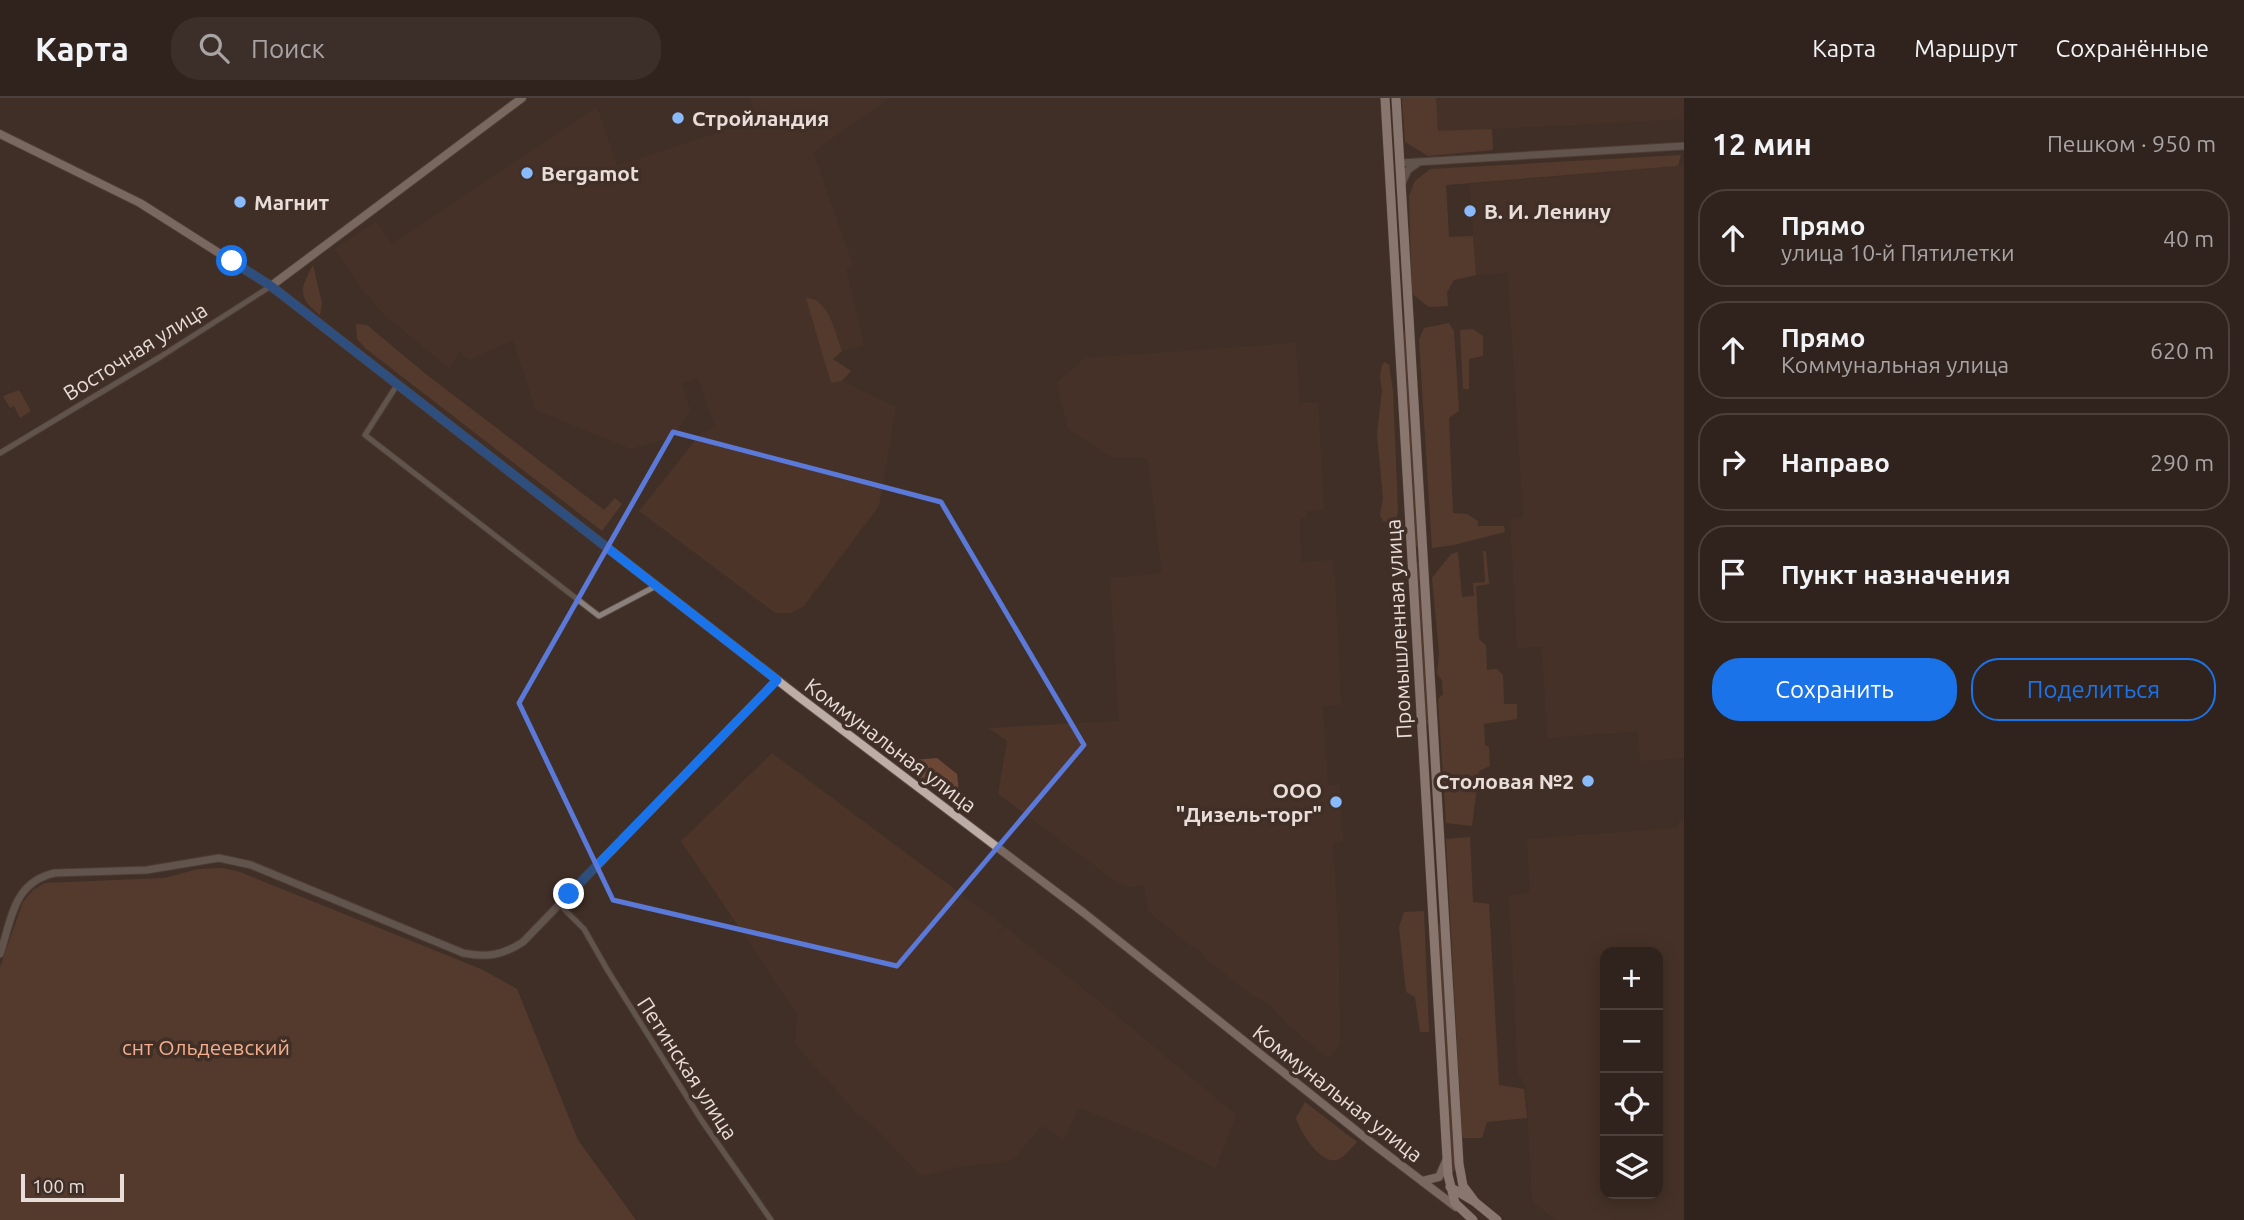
<!DOCTYPE html>
<html lang="ru">
<head>
<meta charset="utf-8">
<style>
	:root { --surface:#30231d; --page:#3c2f2a; --text:#f1f3f6; --muted:#a8a4a4; --line:#4b403b; --accent:#1a73e8 }
	body { margin:0; font-family:Ubuntu,sans-serif; background:var(--page); color:var(--text) }
	.controls { position:absolute; right:21px; bottom:21px; display:grid; overflow:hidden; border-radius:14px; box-shadow:0 4px 18px #0003 }
	.controls button { width:63px; height:63px; display:grid; place-items:center; padding:0; border:0; border-bottom:2px solid var(--line); background:var(--surface); color:var(--text); font:35px sans-serif }
	.scale { position:absolute; left:21px; bottom:18px; width:103px; box-sizing:border-box; padding-left:7px; border:4px solid #e8ddd8; border-top:0; font-size:19px; line-height:24px; white-space:nowrap; color:#e8ddd8; -webkit-text-stroke:5px #402f27; paint-order:stroke }
	.stop { position:absolute; width:21px; height:21px; margin:-16px; border:5px solid #1a73e8; border-radius:50%; background:#fff }
	.stop.end { background:#1a73e8; border-color:#fff; box-shadow:0 2px 7px #0008 }
	.list { margin:0; padding:0; list-style:none }
	h2 { display:flex; justify-content:space-between; align-items:center; height:91px; margin:0; padding:0 28px; font-size:30px }
	h2 small { font-size:23px; font-weight:400; color:var(--muted) }
	.list li { display:grid; grid-template-columns:46px 1fr auto; gap:21px; align-items:center; box-sizing:border-box; height:98px; margin:0 14px 14px; padding:0 14px; border:2px solid var(--line); border-radius:28px }
	.list b { display:block; font-size:26px; white-space:nowrap }
	.list p { margin:0; font-size:23px; white-space:nowrap; color:var(--muted) }
	.list em { font-size:23px; font-style:normal; color:var(--muted) }
	.actions { display:flex; gap:14px; padding:21px 28px }
	.actions a { flex:1; padding:16px 0; border:2px solid var(--accent); border-radius:28px; text-align:center; font-size:24px; color:var(--accent) }
	.actions .main { background:var(--accent); color:#fff }
	.icon { flex:none; width:38px; height:38px; fill:none; stroke:currentColor; stroke-width:2; stroke-linecap:round; stroke-linejoin:round }
	.map { position:relative; flex:none; width:1684px; height:1122px; overflow:hidden }
	header { display:flex; align-items:center; gap:42px; box-sizing:border-box; height:98px; padding:0 35px; background:var(--surface); border-bottom:2px solid var(--line) }
	header strong { font-size:33px }
	nav { display:flex; gap:38px; margin-inline-start:auto; font-size:24px }
	.search { width:490px; height:63px; background:var(--page); display:flex; align-items:center; gap:18px; box-sizing:border-box; padding:0 24px; border-radius:28px; color:var(--muted); font-size:26px }
	main { display:flex }
	aside { flex:1; background:var(--surface) }
	.map>svg:first-child { display:block }
</style>
</head>
<body>
<header>
<strong>Карта</strong>
<div class="search"><svg class="icon" aria-label="search" viewBox="0 0 24 24"><circle cx="10" cy="10" r="6"/><path d="M15 15l6 6"/></svg>Поиск</div>
<nav><a>Карта</a><a>Маршрут</a><a>Сохранённые</a></nav>
</header>
<main>
<div class="map">
<svg width="1684" height="1122" viewBox="0 0 1684 1122">
	<rect width="100%" height="100%" fill="#402f27"/>
	<path fill="#4c3429" fill-rule="evenodd" d="M750,0H889L813,54L853,168L846,170L864,247L842,253L824,208L831,285L842,283L896,309L879,408L804,508L791,515H775L639,413L701,335L715,329L698,280L682,285L690,312L674,338L631,351L536,312L513,242L469,262L460,254L449,270L381,214L368,196L366,197L335,151L376,123L392,146L597,9L617,68L756,22Z
		M1436,0H1684V21L1438,34Z
		M1684,68V660L1640,663L1638,633L1547,640L1542,549L1517,550L1510,421L1523,419L1508,175L1476,177L1470,86Z
		M1296,245L1299,305H1318L1324,412L1306,413V420H1300L1301,464L1334,462L1341,607L1323,608L1328,687H1340L1343,744L1333,745L1339,853L1340,946L1328,960L1288,927L1268,905L1253,898L1204,859L1200,852L1191,848L1148,813L1144,787L1131,789L1118,785L998,696L1007,643L989,630L1119,623L1110,480L1162,475L1148,360L1112,359L1068,331L1056,285L1085,260Z
		M772,655L1004,828L987,850L1005,829L1105,908L1236,1017L1216,1070L1159,1042L1079,1010L1064,1041L1042,1028L1012,1063L958,1069L921,1078L873,1028L856,1014L795,946L797,916L681,743Z
		M1679,723H1684V1122H1557L1532,1104L1526,988L1523,987L1522,980H1518L1509,797L1530,795L1527,741L1678,730ZM1605,854H1658V1096H1605Z"/>
	<path fill="#6c4736" d="M1402,0H1436L1438,33L1492,31L1493,52L1428,58L1405,44Z
		M1681,57L1678,68L1446,87L1449,139L1473,138L1476,177L1454,182L1447,194L1448,208L1429,209L1412,196L1409,98L1415,83L1430,71Z
		M313,167L322,205L320,217C297,199 300,191 313,167Z
		M806,200C829,200 835,235 842,253L833,261L851,273L842,283L831,285Z
		M1449,225L1454,233L1459,313L1449,320L1453,415L1467,416L1478,423V428H1504L1505,434L1454,447L1432,450L1419,242L1424,230Z
		M356,226L367,227L427,277L604,412L615,400L622,406L602,433L365,250L357,241Z
		M1473,231L1483,238V258L1469,261V291H1463L1460,232Z
		M1406,234L1419,448H1415L1402,235Z
		M1385,264L1389,267L1393,292L1398,414L1396,422L1389,425L1383,423L1380,417L1383,400L1377,336L1382,293L1380,279L1382,267Z
		M19,292L31,313L20,320L14,308L10,310L3,298Z
		M1483,453H1486L1489,486L1476,488L1479,541L1486,547L1487,572L1497,571L1503,577L1504,606H1517V621L1484,626L1485,647L1489,649L1490,668L1479,673L1472,728L1446,725L1438,601L1443,596L1442,582L1437,576L1439,555L1432,480L1451,456L1458,454L1462,499L1474,498L1473,485L1485,484Z
		M1416,464H1420L1429,626H1425Z
		M937,660L957,676C958,686 961,696 952,703L911,674L909,668L913,662Z
		M1470,739L1473,804L1489,806L1499,987L1524,991L1527,1020L1487,1024L1482,1040H1462L1446,741Z
		M223,770L240,774L481,871L517,891L578,1042L636,1122H0V869L23,804L33,792L45,785L165,780L198,771Z
		M1424,813L1429,934H1420L1415,899L1406,894L1399,829L1404,814Z
		M1441,826L1455,1065V1072L1452,1074L1437,827Z
		M1305,1004L1357,1044C1351,1050 1344,1060 1336,1062C1320,1066 1299,1032 1296,1020Z"/>
	<g fill="none" stroke-linecap="round" stroke-linejoin="round">
		<defs>
			<path id="minor" d="M397,287L365,337L599,518L656,488
				M0,355L160,259L271,188
				M559,806L584,831L608,873L702,1023L771,1122"/>
			<path id="tertiary" d="M1400,65L1684,48
				M1402,85L1408,72L1418,65
				M0,856C12,821 13,784 55,775L147,772L219,760L251,767L463,855C487,860 503,857 523,844L777,582"/>
			<path id="secondary" d="M0,36L140,105L271,188L799,599L1084,815L1368,1042L1456,1109
				M271,188L522,0
				M1422,1083L1439,1079L1446,1063"/>
			<path id="primary" d="M1385,0L1448,1077L1455,1105L1473,1122
				M1396,0L1459,1066L1463,1088L1475,1104
				M1450,1089L1475,1104L1497,1122"/>
		</defs>
		<use href="#minor" stroke="#5b4b43" stroke-width="7"/>
		<use href="#tertiary" stroke="#5b4b43" stroke-width="9"/>
		<use href="#secondary" stroke="#5b4b43" stroke-width="10"/>
		<use href="#primary" stroke="#5b4b43" stroke-width="10"/>
		<use href="#minor" stroke="#8a817d" stroke-width="5"/>
		<use href="#tertiary" stroke="#8a817d" stroke-width="7"/>
		<use href="#secondary" stroke="#bcada7" stroke-width="8"/>
		<use href="#primary" stroke="#e2cfc7" stroke-width="9"/>
	</g>
	<g fill="none" stroke-linecap="round" stroke-linejoin="round">
		<path stroke="#1a73e8" stroke-width="9" d="M232,163L271,188L777,582L569,796"/>
	</g>
	<path d="M0 0H1684V1122H0ZM673,334L941,404L1084,647L897,868L613,802L519,605Z" fill="#402f27" fill-opacity=".55" fill-rule="evenodd"/>
	<path fill="none" stroke="#5a79d8" stroke-width="5" stroke-linejoin="round" d="M673,334L941,404L1084,647L897,868L613,802L519,605Z"/>
	<g fill="#89bafc" stroke="#402f27" stroke-width="2.5">
		<circle cx="678" cy="20" r="7"/>
		<circle cx="527" cy="75" r="7"/>
		<circle cx="240" cy="104" r="7"/>
		<circle cx="1470" cy="113" r="7"/>
		<circle cx="1588" cy="683" r="7"/>
		<circle cx="1336" cy="704" r="7"/>
	</g>
	<g text-anchor="middle" dominant-baseline="central" stroke-width="7" stroke-linejoin="round" paint-order="stroke">
		<g font-size="21" font-weight="bold" fill="#e8ddd8" stroke="#402f27" text-anchor="start">
			<text x="692" y="20">Стройландия</text>
			<text x="541" y="75">Bergamot</text>
			<text x="254" y="104">Магнит</text>
			<text x="1484" y="113">В. И. Ленину</text>
			<text x="1574" y="683" text-anchor="end">Столовая №2</text>
			<text x="1322" y="692" text-anchor="end">ООО<tspan x="1322" dy="24">"Дизель-торг"</tspan></text>
		</g>
		<g font-size="21" fill="#e8ddd8" stroke="#402f27">
			<text transform="translate(135 253) rotate(-32)">Восточная улица</text>
			<text transform="translate(1398 531) rotate(-93)">Промышленная улица</text>
			<text transform="translate(891 647) rotate(37)">Коммунальная улица</text>
			<text transform="translate(688 970) rotate(57)">Петинская улица</text>
			<text transform="translate(1338 995) rotate(38)">Коммунальная улица</text>
		</g>
		<g font-size="21" fill="#f5ae8d" stroke="#402f27">
			<text x="206" y="949">снт Ольдеевский</text>
		</g>
	</g>
</svg>
<div class="controls">
<button>+</button>
<button>−</button>
<button><svg class="icon" aria-label="locate" viewBox="0 0 24 24"><circle cx="12" cy="12" r="6"/><path d="M12 2v4M12 18v4M2 12h4M18 12h4"/></svg></button>
<button><svg class="icon" aria-label="layers" viewBox="0 0 24 24"><path d="M12 4l9 5-9 5-9-5zM3 14l9 5 9-5"/></svg></button>
</div>
<div class="scale">100 m</div>
<div class="stop" style="left:232px;top:163px"></div>
<div class="stop end" style="left:569px;top:796px"></div>
</div>
<aside>
<h2>12 мин<small>Пешком · 950 m</small></h2>
<ul class="list">
<li><svg class="icon" aria-label="ahead" viewBox="0 0 24 24"><path d="M12 20V5M6 11l6-6 6 6"/></svg><div><b>Прямо</b><p>улица 10-й Пятилетки</p></div><em>40 m</em></li>
<li><svg class="icon" aria-label="ahead" viewBox="0 0 24 24"><path d="M12 20V5M6 11l6-6 6 6"/></svg><div><b>Прямо</b><p>Коммунальная улица</p></div><em>620 m</em></li>
<li><svg class="icon" aria-label="right" viewBox="0 0 24 24"><path d="M7 20v-9h11M14 6l5 5-5 5"/></svg><div><b>Направо</b></div><em>290 m</em></li>
<li><svg class="icon" aria-label="arrive" viewBox="0 0 24 24"><path d="M6 21V4h12l-3 4 3 4H6"/></svg><div><b>Пункт назначения</b></div></li>
</ul>
<div class="actions"><a class="main">Сохранить</a><a>Поделиться</a></div>
</aside>
</main>
</body>
</html>
